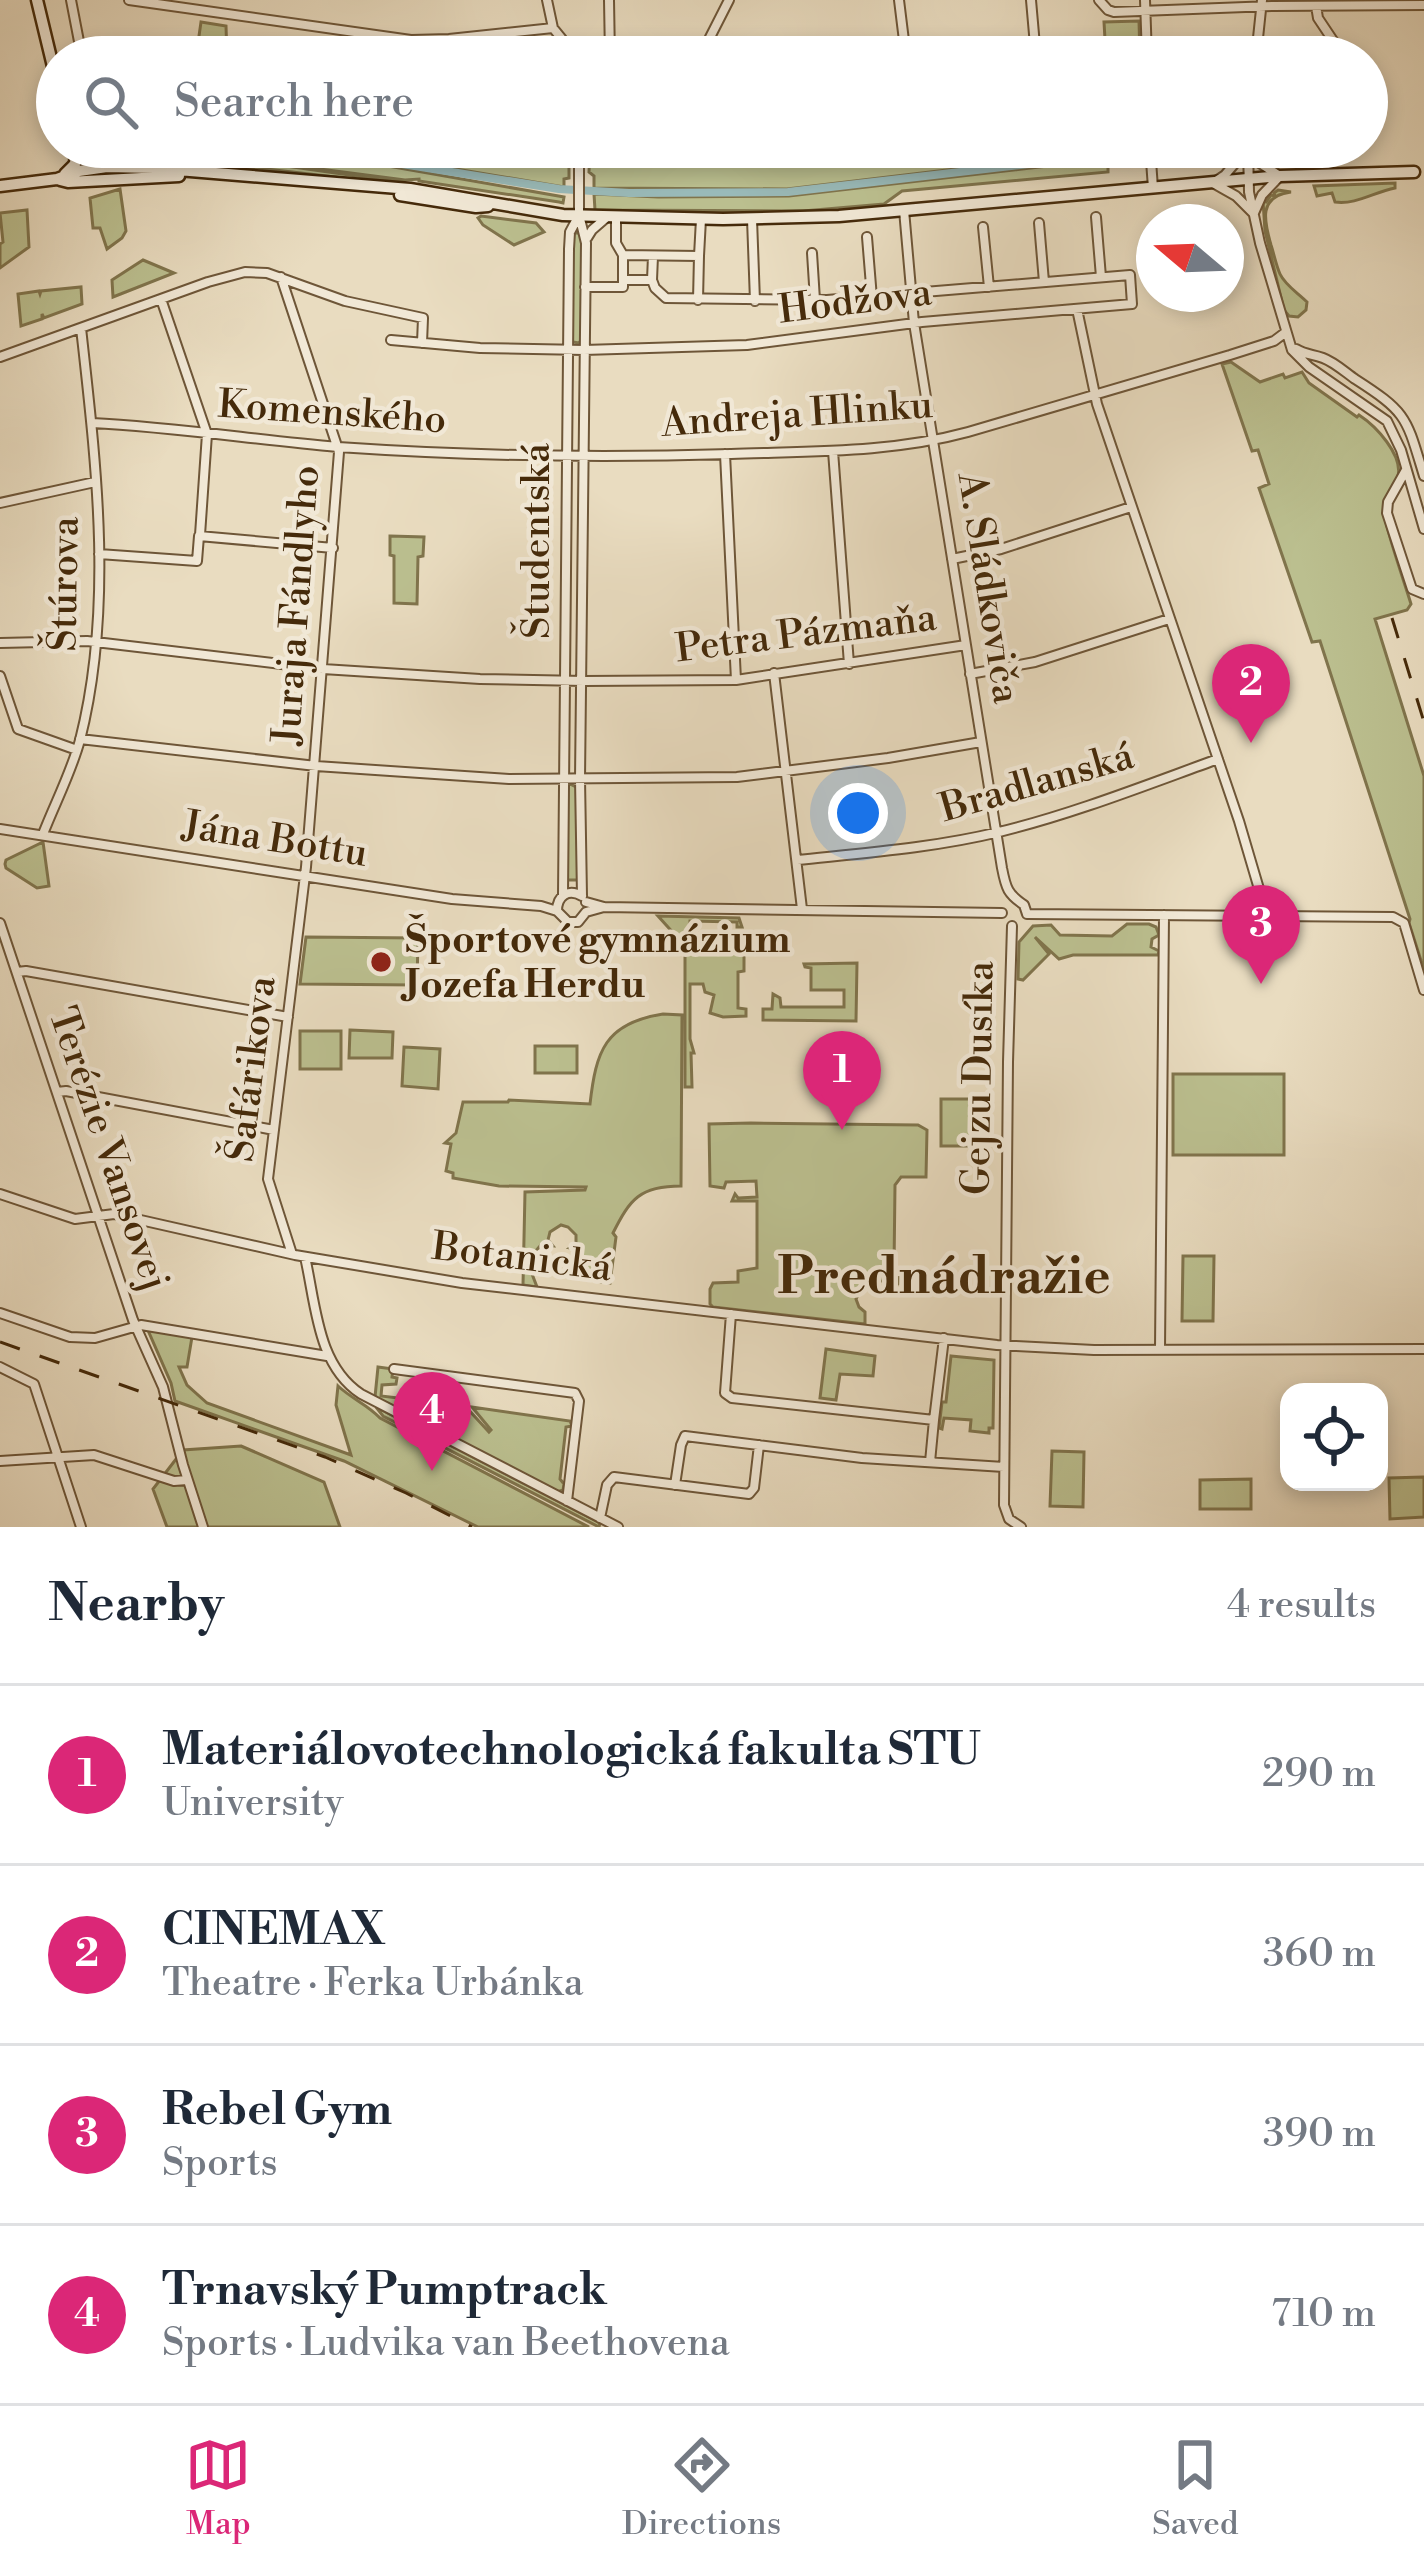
<!DOCTYPE html>
<html lang="en">
<head>
<meta charset="utf-8">
<style>
	:root { --surface:#fff; --page:#f2f2f3; --text:#1f2937; --muted:#747a83; --line:#e0e1e3; --accent:#db2777 }
	body { margin:0; font-family:"Libre Bodoni",serif; background:var(--page); color:var(--text) }
	.controls { position:absolute; right:36px; bottom:36px; display:grid; overflow:hidden; border-radius:24px; box-shadow:0 6px 18px #0003 }
	.controls button { width:108px; height:108px; display:grid; place-items:center; padding:0; border:0; border-bottom:3px solid var(--line); background:var(--surface); color:var(--text); font:60px sans-serif }
	.compass { position:absolute; left:1136px; top:204px; width:108px; height:108px; border-radius:50%; background:var(--surface); box-shadow:0 6px 18px #0003; rotate:289deg }
	.you { position:absolute; left:858px; top:813px; width:42px; height:42px; margin:-30px; border:9px solid #fff; border-radius:50%; background:#1a73e8; box-shadow:0 0 0 18px #1a73e833 }
	.badge { display:grid; place-items:center; width:78px; height:78px; border-radius:50%; background:var(--accent); color:#fff; font-size:39px; font-weight:700 }
	.pin { position:absolute; translate:-50% -99px; filter:drop-shadow(0 3px 6px #0008) }
	.pin::after { content:''; position:absolute; top:63px; width:42px; height:36px; background:inherit; clip-path:polygon(0 0,100% 0,50% 100%) }
	.list { margin:0; padding:0; list-style:none }
	h2 { display:flex; justify-content:space-between; align-items:center; height:156px; margin:0; padding:0 48px; font-size:51px }
	h2 small { font-size:39px; font-weight:400; color:var(--muted) }
	.list li { display:grid; grid-template-columns:78px 1fr auto; gap:36px; align-items:center; box-sizing:border-box; height:180px; padding:0 48px; border-top:3px solid var(--line) }
	.list b { display:block; font-size:45px; white-space:nowrap }
	.list p { margin:0; font-size:39px; white-space:nowrap; color:var(--muted) }
	.list em { font-size:39px; font-style:normal; color:var(--muted) }
	.icon { flex:none; width:66px; height:66px; fill:none; stroke:currentColor; stroke-width:2; stroke-linecap:round; stroke-linejoin:round }
	.map { position:relative; flex:none; width:1424px; height:1527px; overflow:hidden }
	.search { position:absolute; background:var(--surface); box-shadow:0 6px 18px #0003; left:36px; right:36px; top:36px; height:132px; display:flex; align-items:center; gap:30px; box-sizing:border-box; padding:0 42px; border-radius:66px; color:var(--muted); font-size:45px }
	.sheet { height:876px; background:var(--surface) }
	nav { display:flex; justify-content:space-around; align-items:center; box-sizing:border-box; height:168px; border-top:3px solid var(--line); background:var(--surface); font-size:33px; color:var(--muted) }
	nav a { display:grid; justify-items:center; gap:6px }
	nav .on { color:var(--accent) }
	.map>svg:first-child { display:block }
</style>
</head>
<body>
<div class="map">
<svg width="1424" height="1527" viewBox="0 0 1424 1527">
	<rect width="100%" height="100%" fill="#e9dcc0"/>
	<filter id="stains"><feTurbulence type="fractalNoise" baseFrequency=".00167" numOctaves="4"/><feColorMatrix values="0 0 0 0 .2 0 0 0 0 .09 0 0 0 0 .02 0 0 0 .5 -.17"/></filter>
	<radialGradient id="worn" r=".72"><stop offset=".6" stop-color="#630" stop-opacity="0"/><stop offset="1" stop-color="#630" stop-opacity=".3"/></radialGradient>
	<path fill="#bbbf8f" stroke="#80744c" stroke-width="3" d="M1139,21L1140,57H1106L1104,22Z
		M201,22L226,26L227,57H196Z
		M87,147H137L146,156L250,161L406,183H386L258,168L100,163L90,160L92,154Z
		M140,147H280L564,197L563,203L559,202L419,181V179L405,180L212,155L148,154Z
		M325,147H569V178L564,179V187Z
		M590,147H1107V151L787,189L594,188V176L589,172Z
		M1108,159V172L902,191L884,204L803,211L595,210L594,194L658,197L789,196Z
		M1395,183V188C1374,192 1356,205 1335,202L1332,193L1317,196L1314,186Z
		M120,189L126,231L122,238L107,249L100,228H93L90,198Z
		M1278,190L1291,192C1258,196 1264,221 1271,245C1274,254 1276,265 1280,274C1285,285 1298,293 1307,302L1306,310L1298,317L1289,316L1284,310L1265,231L1263,201L1266,202L1271,195L1275,196L1274,193Z
		M27,210L29,247L0,268V244L3,242L0,213Z
		M481,216L536,223L544,232L514,245L483,225L478,218Z
		M572,233H582V339L579,343L573,342L571,339Z
		M143,260L174,273L113,297L112,280Z
		M81,287L82,304L44,318L42,314V319L21,326L18,294L39,291L40,294L41,291Z
		M1231,362L1260,382L1283,374L1285,378L1302,372L1309,383L1357,417L1359,415C1376,426 1403,455 1398,476C1395,487 1385,500 1384,512C1384,524 1406,587 1411,604L1407,610L1375,619L1424,776V970L1409,923L1410,919L1320,641L1312,642L1259,488L1269,484L1258,450L1252,451L1222,364Z
		M390,536L424,537L423,556L418,557L417,604L394,603V556L390,555Z
		M570,784L578,788V880H566L567,787Z
		M43,842L49,886L37,888L6,868L5,864L6,860Z
		M658,916L739,918L742,927H737V922L690,921L689,938L743,939L744,950L686,952V947Z
		M1127,924H1149L1156,927L1159,935L1152,939L1151,947L1159,951L1158,955H1073L1059,959L1035,937L1049,954L1023,980L1018,979L1019,942L1033,926L1051,925L1060,935L1112,936Z
		M306,937L418,938L417,985L300,984Z
		M744,952V971L738,972V1008L746,1009V1016L723,1017L710,1013L714,995L705,992L703,984H690V1039L694,1053H691L692,1087H685V954Z
		M857,963L856,1021L763,1020V1009H772L773,994L780,998L781,1007H844V990H811V968L805,967L804,964Z
		M663,1014L682,1015L681,1186C640,1186 630,1199 613,1233L616,1237L610,1283L601,1282V1277H596L595,1281L584,1278L580,1271L588,1263L578,1250L570,1248L576,1245V1235L568,1227L561,1225L550,1232L548,1240L553,1246H540L527,1261L537,1287L523,1285L525,1192L585,1190L586,1187L499,1186L453,1178V1173L446,1171L451,1144L445,1143L456,1133L463,1102H508L509,1100L590,1104C596,1051 605,1023 663,1014Z
		M350,1030L393,1032L392,1058H349Z
		M300,1031H341V1069H300Z
		M535,1046H577V1073H535Z
		M404,1047L440,1049L438,1089L402,1086Z
		M1173,1074H1284V1155H1173Z
		M941,1099H978V1146H941Z
		M751,1123L918,1125L927,1130L926,1177H901L895,1185L894,1268L899,1269L898,1284L892,1288V1282L871,1280L870,1285L861,1289L856,1299L859,1307L865,1312V1324L713,1307L710,1304V1289L713,1283L738,1282V1271L757,1268V1201H732L735,1194L738,1198L757,1197L756,1181L726,1182L724,1188L710,1186L709,1124Z
		M1183,1256H1214L1213,1321H1182Z
		M147,1328L192,1337L187,1367H179L187,1385L207,1403L351,1455L336,1405L338,1386C352,1399 368,1405 380,1418L589,1527H478L344,1461L175,1401L171,1383Z
		M826,1349L875,1356L873,1376L840,1374L836,1400L820,1398Z
		M951,1356L994,1360L993,1428H989V1433L970,1431L971,1420L944,1418L942,1429L939,1428L942,1402H946Z
		M378,1367L393,1369L392,1377L397,1378L396,1384L382,1385L381,1396L465,1406L489,1432L491,1430L472,1407L570,1421L572,1426L566,1427L560,1479L564,1484L563,1490L557,1492L375,1397Z
		M376,1407L600,1523L599,1527L383,1416Z
		M241,1446L324,1482L340,1527H167L153,1489L183,1450Z
		M1052,1451L1084,1452L1083,1507L1050,1506Z
		M1424,1477V1517L1390,1519L1389,1478Z
		M1251,1479V1509H1200V1480Z"/>
	<g fill="none" stroke-linecap="round" stroke-linejoin="round">
		<path stroke="#99bab9" stroke-width="8" d="M48,89L57,90
			M295,147L559,189L629,193L788,192L1107,155"/>
		<defs>
			<path id="street" d="M71,0L82,57
				M129,0L411,40L449,39L553,28
				M547,0L553,28L562,39L567,57
				M609,0L610,57
				M899,0L906,57L957,52L976,44
				M1031,0L1036,57
				M1099,0L1108,10L1114,12L1273,6L1424,5
				M1145,0L1147,57
				M1316,6L1318,18L1334,42
				M700,57L729,0
				M1256,57L1262,0
				M579,147V215L586,243L580,779L582,896
				M1150,147L1153,188
				M1248,147L1249,192L1260,243L1292,350L1309,367L1387,421L1401,450L1424,529
				M1247,149L1225,175L1213,183L1236,196L1253,213
				M1250,150L1258,162L1280,176L1262,195L1254,213
				M904,210L914,323L1002,868C1006,889 1008,894 1024,905L1027,914
				M616,217V243L623,255
				M1096,217L1101,277
				M752,219L755,301
				M1039,223L1044,282
				M983,227L989,287
				M867,237L872,298
				M587,238L592,230L607,217
				M812,253L815,300
				M699,256L701,219
				M281,277L339,452L306,867L268,1179L292,1254
				M623,280V255L699,256L698,300
				M652,280L653,256
				M161,299L207,434L200,535
				M1077,309L1097,404L1239,821L1267,916
				M391,340L480,348L584,350L747,345L922,322L1132,304L1130,275L827,300L666,298L655,288L652,280H623V287H585
				M1296,349C1306,355 1312,354 1323,358C1334,362 1345,372 1355,379C1408,413 1406,417 1424,476
				M0,357L208,282L245,272L267,273L345,301L423,318L422,343
				M92,423C175,427 256,440 338,447C469,456 601,458 731,454C811,451 891,453 968,432L1230,355L1274,341L1286,332
				M833,451L849,664
				M725,454L736,680
				M1406,470L1388,502L1387,513L1412,589L1424,594
				M0,503L95,482
				M99,554L197,561L199,536L333,548
				M952,559L1001,549L1131,507
				M0,643L87,641L323,669L480,679L584,681L736,680L966,645
				M774,673L802,909
				M970,674L1035,662L1169,619
				M0,676L18,729L77,750
				M80,739L316,766L509,779L737,777L888,758L981,742
				M0,829L452,899L541,906L557,911L568,922H578L586,912L604,907
				M43,834C55,803 71,773 80,740C114,606 96,463 81,328
				M797,860C864,853 933,848 999,832C1073,814 1146,785 1218,759
				M563,895L569,249L570,232L578,217
				M586,902L604,907L1002,913
				M557,911C557,896 568,888 582,896
				M1027,914L1393,917L1404,923L1424,990
				M0,923L133,1320L163,1387L183,1465L203,1527
				M1012,926L1008,1062L1004,1505L1009,1519L1021,1527
				M17,972L26,971L288,1017
				M57,1092L66,1091L274,1130
				M0,1194L75,1219L114,1214L295,1255L462,1283L997,1345L1094,1350L1424,1349
				M305,1257C316,1305 317,1365 361,1394L618,1527
				M0,1313L70,1337L95,1338L141,1325L327,1356
				M731,1314L725,1393L732,1398L934,1420L944,1338
				M1160,1349L1164,915
				M0,1367L34,1384L81,1527
				M394,1369L575,1393L579,1401L567,1501
				M0,1461L94,1455L174,1481L187,1480
				M930,1462L934,1420
				M675,1485L681,1445L685,1436L862,1458L1004,1467
				M600,1518L607,1485L614,1477L749,1494L754,1488L759,1445"/>
			<path id="secondary" d="M37,0L57,83
				M65,174L75,164L76,147
				M60,180L68,182L179,176
				M0,186L57,179L79,171L107,167L154,168L410,189L563,215L723,219L839,216L1280,176L1414,172
				M400,195L476,207L488,206"/>
		</defs>
		<use href="#street" stroke="#6e5638" stroke-width="12"/>
		<use href="#secondary" stroke="#452a0a" stroke-width="15"/>
		<use href="#street" stroke="#f1e8d6" stroke-width="8"/>
		<use href="#secondary" stroke="#f1e8d6" stroke-width="10"/>
		<path stroke="#452a0a" stroke-width="3" stroke-dasharray="21 21" stroke-linecap="butt" d="M1392,618L1424,722
			M0,1342L325,1457L406,1493L472,1527"/>
	</g>
	<circle fill="#8f2418" stroke="#f1e8d6" stroke-width="4.5" cx="381" cy="962" r="12"/>
	<g text-anchor="middle" dominant-baseline="central" stroke-width="9" stroke-linejoin="round" paint-order="stroke">
		<g font-size="39" fill="#452a0a" stroke="#f1e8d6">
			<text transform="translate(855 302) rotate(-7)">Hodžova</text>
			<text transform="translate(332 413) rotate(4)">Komenského</text>
			<text transform="translate(797 415) rotate(-4)">Andreja Hlinku</text>
			<text transform="translate(537 541) rotate(-90)">Študentská</text>
			<text transform="translate(65 584) rotate(-89)">Štúrova</text>
			<text transform="translate(988 588) rotate(81)">A. Sládkoviča</text>
			<text transform="translate(297 605) rotate(-86)">Juraja Fándlyho</text>
			<text transform="translate(806 634) rotate(-7)">Petra Pázmaňa</text>
			<text transform="translate(1037 783) rotate(-16)">Bradlanská</text>
			<text transform="translate(275 840) rotate(9)">Jána Bottu</text>
			<text transform="translate(252 1069) rotate(-83)">Šafárikova</text>
			<text transform="translate(979 1078) rotate(-89)">Gejzu Dusíka</text>
			<text transform="translate(108 1149) rotate(71)">Terézie Vansovej</text>
			<text transform="translate(522 1258) rotate(7)">Botanická</text>
		</g>
		<g font-size="39" font-weight="bold" fill="#452a0a" stroke="#f1e8d6" text-anchor="start">
			<text x="405" y="940">Športové gymnázium<tspan x="405" dy="45">Jozefa Herdu</tspan></text>
		</g>
		<g font-size="51" font-weight="bold" fill="#452a0a" stroke="#f1e8d6">
			<text x="944" y="1278">Prednádražie</text>
		</g>
	</g>
	<rect width="100%" height="100%" filter="url(#stains)"/>
	<rect width="100%" height="100%" fill="url(#worn)"/>
</svg>
<div class="controls">
<button><svg class="icon" aria-label="locate" viewBox="0 0 24 24"><circle cx="12" cy="12" r="6"/><path d="M12 2v4M12 18v4M2 12h4M18 12h4"/></svg></button>
</div>
<svg class="compass" viewBox="-18 -18 36 36"><path d="M0-13l5 13h-10z" fill="#e53935"/><path d="M0 13l5-13h-10z" fill="#747a83"/></svg>
<div class="you"></div>
<div class="pin badge" style="left:842px;top:1130px">1</div>
<div class="pin badge" style="left:1251px;top:743px">2</div>
<div class="pin badge" style="left:1261px;top:984px">3</div>
<div class="pin badge" style="left:432px;top:1471px">4</div>
<div class="search"><svg class="icon" aria-label="search" viewBox="0 0 24 24"><circle cx="10" cy="10" r="6"/><path d="M15 15l6 6"/></svg>Search here</div>
</div>
<section class="sheet">
<h2>Nearby<small>4 results</small></h2>
<ul class="list">
<li><span class="badge">1</span><div><b>Materiálovotechnologická fakulta STU</b><p>University</p></div><em>290 m</em></li>
<li><span class="badge">2</span><div><b>CINEMAX</b><p>Theatre · Ferka Urbánka</p></div><em>360 m</em></li>
<li><span class="badge">3</span><div><b>Rebel Gym</b><p>Sports</p></div><em>390 m</em></li>
<li><span class="badge">4</span><div><b>Trnavský Pumptrack</b><p>Sports · Ludvika van Beethovena</p></div><em>710 m</em></li>
</ul>
</section>
<nav>
<a class="on"><svg class="icon" aria-label="map" viewBox="0 0 24 24"><path d="M3 6l6-2 6 2 6-2v14l-6 2-6-2-6 2zM9 4v14M15 6v14"/></svg>Map</a>
<a><svg class="icon" aria-label="directions" viewBox="0 0 24 24"><path d="M12 3l9 9-9 9-9-9zM9 14v-3h6M13 9l2 2-2 2"/></svg>Directions</a>
<a><svg class="icon" aria-label="saved" viewBox="0 0 24 24"><path d="M7 4h10v16l-5-4-5 4z"/></svg>Saved</a>
</nav>
</body>
</html>
